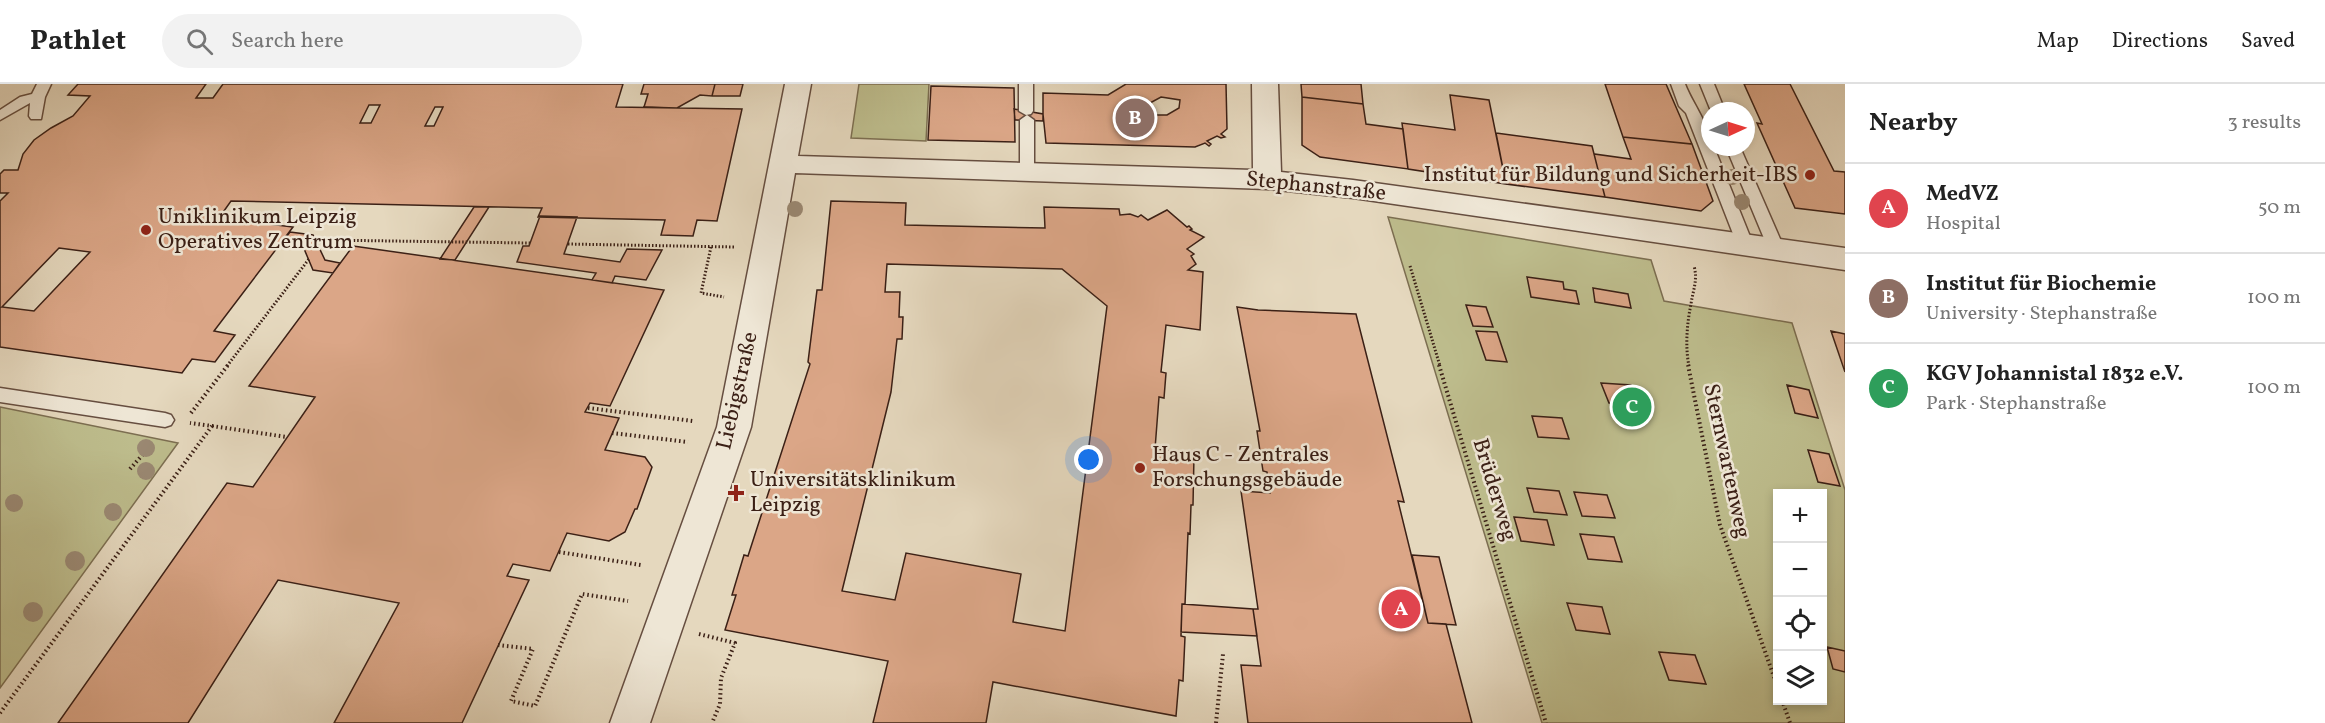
<!DOCTYPE html>
<html lang="en">
<head>
<meta charset="utf-8">
<style>
	:root { --surface:#fff; --page:#f2f2f2; --text:#222; --muted:#767676; --line:#e0e0e0; --accent:#7c3aed }
	body { margin:0; font-family:Vollkorn,serif; background:var(--page); color:var(--text) }
	.controls { position:absolute; right:18px; bottom:18px; display:grid; overflow:hidden; border-radius:0px; box-shadow:0 3px 9px #0003 }
	.controls button { width:54px; height:54px; display:grid; place-items:center; padding:0; border:0; border-bottom:2px solid var(--line); background:var(--surface); color:var(--text); font:30px sans-serif }
	.compass { position:absolute; left:1701px; top:18px; width:54px; height:54px; border-radius:50%; background:var(--surface); box-shadow:0 3px 9px #0003; rotate:86deg }
	.you { position:absolute; left:1089px; top:376px; width:21px; height:21px; margin:-15px; border:4px solid #fff; border-radius:50%; background:#1a73e8; box-shadow:0 0 0 9px #1a73e833 }
	.badge { display:grid; place-items:center; width:39px; height:39px; border-radius:50%; background:var(--accent); color:#fff; font-size:20px; font-weight:700 }
	.pin { position:absolute; translate:-50% -50%; border:3px solid #fff; box-shadow:0 2px 6px #0006 }
	.list { margin:0; padding:0; list-style:none }
	h2 { display:flex; justify-content:space-between; align-items:center; height:78px; margin:0; padding:0 24px; font-size:26px }
	h2 small { font-size:20px; font-weight:400; color:var(--muted) }
	.list li { display:grid; grid-template-columns:39px 1fr auto; gap:18px; align-items:center; box-sizing:border-box; height:90px; padding:0 24px; border-top:2px solid var(--line) }
	.list b { display:block; font-size:22px; white-space:nowrap }
	.list p { margin:0; font-size:20px; white-space:nowrap; color:var(--muted) }
	.list em { font-size:20px; font-style:normal; color:var(--muted) }
	.icon { flex:none; width:33px; height:33px; fill:none; stroke:currentColor; stroke-width:2; stroke-linecap:round; stroke-linejoin:round }
	.map { position:relative; flex:none; width:1845px; height:639px; overflow:hidden }
	header { display:flex; align-items:center; gap:36px; box-sizing:border-box; height:84px; padding:0 30px; background:var(--surface); border-bottom:2px solid var(--line) }
	header strong { font-size:28px }
	nav { display:flex; gap:33px; margin-inline-start:auto; font-size:21px }
	.search { width:420px; height:54px; background:var(--page); display:flex; align-items:center; gap:15px; box-sizing:border-box; padding:0 21px; border-radius:33px; color:var(--muted); font-size:22px }
	main { display:flex }
	aside { flex:1; background:var(--surface) }
	.map>svg:first-child { display:block }
</style>
</head>
<body>
<header>
<strong>Pathlet</strong>
<div class="search"><svg class="icon" aria-label="search" viewBox="0 0 24 24"><circle cx="10" cy="10" r="6"/><path d="M15 15l6 6"/></svg>Search here</div>
<nav><a>Map</a><a>Directions</a><a>Saved</a></nav>
</header>
<main>
<div class="map">
<svg width="1845" height="639" viewBox="0 0 1845 639">
	<rect width="100%" height="100%" fill="#e5d8be"/>
	<filter id="stains"><feTurbulence type="fractalNoise" baseFrequency=".00333" numOctaves="4"/><feColorMatrix values="0 0 0 0 .2 0 0 0 0 .09 0 0 0 0 .02 0 0 0 .5 -.17"/></filter>
	<radialGradient id="worn" r=".72"><stop offset=".6" stop-color="#630" stop-opacity="0"/><stop offset="1" stop-color="#630" stop-opacity=".3"/></radialGradient>
	<path fill="#bdbc8c" stroke="#7c6e51" stroke-width="1.5" fill-rule="evenodd" d="M859,0H929L926,57L851,54Z
		M1388,133L1651,176L1664,217L1792,239L1845,406V639H1542ZM1778,410H1822V616H1778Z
		M0,323L178,359L0,604Z"/>
	<path fill="#dba687" stroke="#3b2016" stroke-width="1.5" fill-rule="evenodd" d="M78,0H206L196,14H213L223,0H623L616,23L742,25L717,137L697,136L693,152L661,151L665,136L538,133L542,124L231,117L219,134L293,143L214,247L235,251L215,278L192,275L182,289L0,263V117L8,109H0V90L4,86H18L23,70L34,56L51,44L73,32L90,12L68,11ZM369,21H380L371,39H360ZM435,23H443L434,42H425ZM59,164L90,168L34,227L2,223Z
		M644,0H715L712,12L700,11L677,24L644,23L648,10H641Z
		M715,0H743L740,12H712Z
		M1126,0H1226L1227,45L1221,50L1225,53L1221,54L1217,52L1207,57L1211,60L1209,62L1205,59L1195,63L1046,59L1043,30V9L1108,11ZM1161,13L1180,16L1179,24L1167,31H1152L1150,19Z
		M1301,0H1361L1363,20L1302,13Z
		M1605,0H1666L1692,60L1623,53Z
		M1744,0H1790L1834,87L1845,88V130L1795,124L1757,39L1762,40Z
		M931,2L1014,4L1015,58L928,56Z
		M1450,11L1489,16L1506,100L1408,85L1402,39L1455,46Z
		M1302,13L1363,20L1366,40L1403,45L1408,85L1320,73L1302,61Z
		M1014,25L1043,30V37L1015,36Z
		M1496,49L1592,62L1605,113L1506,100Z
		M1623,53L1692,60L1713,117L1701,127L1605,113L1594,70L1631,75Z
		M831,117L906,119L905,141L1045,144L1044,123L1119,125L1120,131L1130,130L1138,133L1141,131L1148,136L1167,126L1187,143L1189,142L1192,145L1190,146L1204,153L1187,165L1194,170L1191,172L1196,180L1188,186L1203,188L1200,246L1166,241L1161,288L1166,289L1164,314L1159,313L1155,365L1194,371L1193,421H1191L1190,450L1188,449L1185,520H1182L1181,552L1185,553L1183,597L1179,596L1176,632L993,598L986,639H873L888,577L725,546L736,511H732L744,471L748,472L810,280L808,278L817,206H822ZM887,180L1062,185L1107,222L1065,547L1013,538L1021,490L906,469L895,516L842,507L891,308L897,255H902L903,233H899L900,208H885Z
		M474,123H489L455,176L440,175Z
		M540,132L577,133L564,170L620,178L627,165L662,166L646,196L615,192L612,199L592,196L596,189L517,178L523,162H529Z
		M290,148L313,151L325,176L340,179L333,189L313,186L302,160L283,157Z
		M353,162L664,206L610,322L590,319L585,328L619,334L605,366L645,373L652,383L637,425H635L625,448L609,457L567,449L550,487L513,480L507,492L529,496L462,639H334L399,519L278,496L188,639H58L227,399L253,403L315,313L249,302Z
		M1527,193L1563,198L1564,205L1576,207L1579,220L1531,213Z
		M1593,204L1628,210L1631,224L1595,218Z
		M1466,221L1486,223L1493,243L1473,242Z
		M1237,223L1258,226L1356,230L1404,418L1398,417L1428,539L1446,540L1472,639H1248L1241,581L1261,582L1253,525H1258L1241,407L1270,409L1267,388L1263,387L1257,347H1260Z
		M1476,247L1497,248L1507,278L1486,276Z
		M1831,247L1845,250V288Z
		M1601,299L1631,301L1639,321L1609,319Z
		M1787,301L1809,306L1818,334L1795,329Z
		M1532,332L1562,334L1569,355L1538,353Z
		M1808,366L1829,370L1840,402L1818,398Z
		M1527,404L1559,407L1567,431L1534,428Z
		M1574,408L1607,411L1615,434L1582,432Z
		M1514,433L1547,436L1554,461L1521,457Z
		M1580,450L1614,453L1622,478L1588,475Z
		M1412,471L1439,473L1456,541L1428,539Z
		M1567,519L1602,523L1610,550L1576,546Z
		M1182,520L1253,525L1257,552L1181,548Z
		M1827,563L1845,567V588L1833,585Z
		M1659,568L1695,571L1706,600L1669,596Z"/>
	<g fill="none" stroke-linecap="round" stroke-linejoin="round">
		<defs>
			<path id="service" d="M37,0H51L45,13L41,35H31L29,32L30,19L0,36V26L20,13L32,10Z
				M1019,0H1033V27L1031,30L1026,31L1019,27Z
				M1671,0H1685C1693,21 1710,40 1710,63H1714L1753,160L1751,164H1739L1737,160L1686,29L1679,22Z
				M1700,0H1714L1725,27H1711Z
				M1027,31L1034,36V87L1027,92L1020,87V36Z
				M1726,63H1740L1784,164L1782,168H1770L1768,164Z
				M0,304L165,329L171,331L174,336L171,341L165,343L0,318Z"/>
			<path id="minor" d="M785,0H811L798,72L1253,86L1252,0H1278L1281,88L1353,96L1845,164V186L1353,114L1267,105L795,89L751,343L650,639H610L717,343Z"/>
		</defs>
		<use href="#service" stroke="#664e40" stroke-width="3"/>
		<use href="#minor" stroke="#664e40" stroke-width="3"/>
		<path stroke="#3b2016" stroke-width="3" stroke-dasharray="1.5 2" stroke-linecap="butt" d="M568,160L735,163
			M318,162L323,156L530,159
			M711,163L701,209L724,213
			M1410,182L1440,282
			M227,282L309,175
			M1689,282C1685,263 1687,239 1691,220C1693,206 1698,196 1694,182"/>
		<path stroke="#3b2016" stroke-width="4" stroke-dasharray="1.5 3" stroke-linecap="butt" d="M1439,281L1546,639
			M1688,281L1720,441L1778,604
			M588,324L693,337
			M191,329L228,281
			M212,342L287,353
			M612,349L688,358
			M130,385L152,360
			M559,468L641,481
			M699,550L735,559L721,594L720,620L712,639
			M498,561L533,565L511,617L535,622L582,510L628,517
			M1782,616L1790,639
			M0,629L212,342L190,339
			M1216,639L1223,570"/>
		<use href="#service" fill="#eee6d5" fill-rule="evenodd"/>
		<use href="#minor" fill="#eee6d5" fill-rule="evenodd"/>
	</g>
	<g fill="#9a8872">
		<circle cx="1732" cy="93" r="8"/>
		<circle cx="1742" cy="118" r="8"/>
		<circle cx="795" cy="125" r="8"/>
		<circle cx="146" cy="364" r="9"/>
		<circle cx="146" cy="387" r="9"/>
		<circle cx="14" cy="419" r="9"/>
		<circle cx="113" cy="428" r="9"/>
		<circle cx="75" cy="477" r="10"/>
		<circle cx="33" cy="528" r="10"/>
	</g>
	<g fill="#8f2418" stroke="#eee6d5" stroke-width="2">
		<circle cx="1810" cy="91" r="6"/>
		<circle cx="146" cy="146" r="6"/>
		<circle cx="1140" cy="384" r="6"/>
		<path d="M733 400h6v6h6v6h-6v6h-6v-6h-6v-6h6z"/>
	</g>
	<g text-anchor="middle" dominant-baseline="central" stroke-width="5" stroke-linejoin="round" paint-order="stroke">
		<g font-size="22" fill="#3b2016" stroke="#eee6d5" text-anchor="start">
			<text x="1798" y="91" text-anchor="end">Institut für Bildung und Sicherheit-IBS</text>
			<text x="158" y="133">Uniklinikum Leipzig<tspan x="158" dy="25">Operatives Zentrum</tspan></text>
			<text x="1152" y="371">Haus C - Zentrales<tspan x="1152" dy="25">Forschungsgebäude</tspan></text>
			<text x="750" y="396">Universitätsklinikum<tspan x="750" dy="25">Leipzig</tspan></text>
		</g>
		<g font-size="22" fill="#3b2016" stroke="#eee6d5">
			<text transform="translate(1316 103) rotate(6)">Stephanstraße</text>
			<text transform="translate(738 307) rotate(-77)">Liebigstraße</text>
			<text transform="translate(1726 377) rotate(78)">Sternwartenweg</text>
			<text transform="translate(1494 406) rotate(73)">Brüderweg</text>
		</g>
	</g>
	<rect width="100%" height="100%" filter="url(#stains)"/>
	<rect width="100%" height="100%" fill="url(#worn)"/>
</svg>
<div class="controls">
<button>+</button>
<button>−</button>
<button><svg class="icon" aria-label="locate" viewBox="0 0 24 24"><circle cx="12" cy="12" r="6"/><path d="M12 2v4M12 18v4M2 12h4M18 12h4"/></svg></button>
<button><svg class="icon" aria-label="layers" viewBox="0 0 24 24"><path d="M12 4l9 5-9 5-9-5zM3 14l9 5 9-5"/></svg></button>
</div>
<svg class="compass" viewBox="-18 -18 36 36"><path d="M0-13l5 13h-10z" fill="#e53935"/><path d="M0 13l5-13h-10z" fill="#767676"/></svg>
<div class="you"></div>
<div class="pin badge" style="left:1401px;top:525px;background:#e0444e">A</div>
<div class="pin badge" style="left:1135px;top:34px;background:#8d6e63">B</div>
<div class="pin badge" style="left:1632px;top:323px;background:#2e9e5b">C</div>
</div>
<aside>
<h2>Nearby<small>3 results</small></h2>
<ul class="list">
<li><span class="badge" style="background:#e0444e">A</span><div><b>MedVZ</b><p>Hospital</p></div><em>50 m</em></li>
<li><span class="badge" style="background:#8d6e63">B</span><div><b>Institut für Biochemie</b><p>University · Stephanstraße</p></div><em>100 m</em></li>
<li><span class="badge" style="background:#2e9e5b">C</span><div><b>KGV Johannistal 1832 e.V.</b><p>Park · Stephanstraße</p></div><em>100 m</em></li>
</ul>
</aside>
</main>
</body>
</html>
